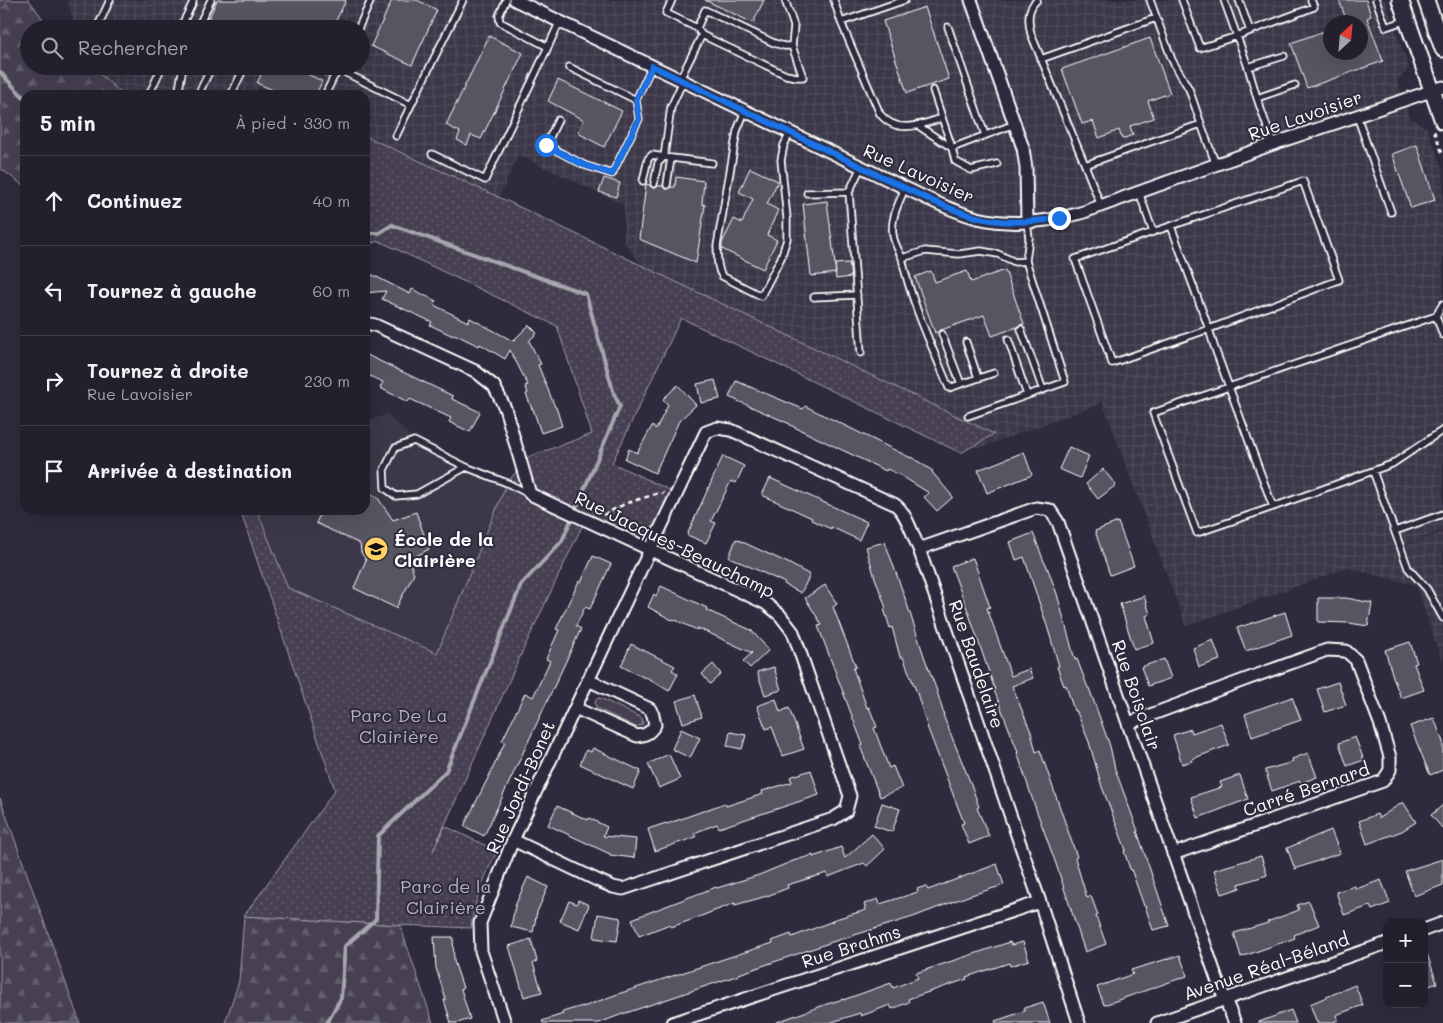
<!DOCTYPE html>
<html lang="fr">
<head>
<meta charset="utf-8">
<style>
	:root { --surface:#23202e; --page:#2b2836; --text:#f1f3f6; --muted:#a3a3aa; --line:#403e4a }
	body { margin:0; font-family:Mali,sans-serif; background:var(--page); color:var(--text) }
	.controls { position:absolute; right:15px; bottom:15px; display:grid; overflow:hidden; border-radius:10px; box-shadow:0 5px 20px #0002 }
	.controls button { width:45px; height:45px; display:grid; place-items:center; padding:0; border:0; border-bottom:1px solid var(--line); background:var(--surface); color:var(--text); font:25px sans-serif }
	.compass { position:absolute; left:1323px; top:15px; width:45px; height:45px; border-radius:50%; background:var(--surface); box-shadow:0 5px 20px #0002; rotate:26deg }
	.stop { position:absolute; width:15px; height:15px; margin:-11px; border:4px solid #1a73e8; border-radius:50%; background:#fff }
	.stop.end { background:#1a73e8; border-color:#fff; box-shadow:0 1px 5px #0008 }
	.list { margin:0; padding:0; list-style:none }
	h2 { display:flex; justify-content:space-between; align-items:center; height:65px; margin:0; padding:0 20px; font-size:21px }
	h2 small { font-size:16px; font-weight:400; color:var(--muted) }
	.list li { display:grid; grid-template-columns:32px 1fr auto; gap:15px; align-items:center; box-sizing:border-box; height:90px; padding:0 20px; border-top:1px solid var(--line) }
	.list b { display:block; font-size:19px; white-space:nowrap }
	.list p { margin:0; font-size:16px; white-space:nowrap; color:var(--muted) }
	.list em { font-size:16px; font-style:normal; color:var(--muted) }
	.icon { flex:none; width:28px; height:28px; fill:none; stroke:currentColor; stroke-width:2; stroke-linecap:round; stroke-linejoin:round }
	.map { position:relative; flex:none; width:1443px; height:1023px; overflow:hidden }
	.search { position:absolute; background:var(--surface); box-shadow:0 5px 20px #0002; left:20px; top:20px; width:350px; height:55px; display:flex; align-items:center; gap:12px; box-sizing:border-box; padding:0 18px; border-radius:28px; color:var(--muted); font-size:19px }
	.panel { position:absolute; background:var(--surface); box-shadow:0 5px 20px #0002; left:20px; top:90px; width:350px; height:425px; border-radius:15px }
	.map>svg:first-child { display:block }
</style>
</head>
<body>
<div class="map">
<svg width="1443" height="1023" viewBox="0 0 1443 1023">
	<defs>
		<pattern id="industrial-grid" width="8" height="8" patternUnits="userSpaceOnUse" patternTransform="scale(1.25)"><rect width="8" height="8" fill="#3c3749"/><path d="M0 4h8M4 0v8" fill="none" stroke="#504b5b"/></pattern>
		<pattern id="forest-firs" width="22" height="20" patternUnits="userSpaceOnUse" patternTransform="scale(1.25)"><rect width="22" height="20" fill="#464152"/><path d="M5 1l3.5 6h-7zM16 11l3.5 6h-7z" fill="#625e6c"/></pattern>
		<pattern id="park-dots" width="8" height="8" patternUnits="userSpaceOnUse" patternTransform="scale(1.25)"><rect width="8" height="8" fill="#464152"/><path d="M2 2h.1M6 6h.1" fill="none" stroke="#625e6c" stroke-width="1.8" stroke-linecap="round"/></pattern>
	</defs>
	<rect width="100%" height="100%" fill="#2f2a3d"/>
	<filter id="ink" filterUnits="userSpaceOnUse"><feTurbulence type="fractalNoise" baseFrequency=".02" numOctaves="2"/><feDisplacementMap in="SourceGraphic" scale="10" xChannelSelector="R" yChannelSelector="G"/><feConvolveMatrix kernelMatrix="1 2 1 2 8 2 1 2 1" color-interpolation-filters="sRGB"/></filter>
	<g filter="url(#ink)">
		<path fill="#3c3749" d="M387,414L417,442L507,483L437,653L288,588L257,510H365V422Z"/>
		<path fill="url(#industrial-grid)" fill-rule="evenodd" d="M67,0H1385L1409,68L1397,81L1410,118L1427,128L1443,171V530L1385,553L1443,532V664L1416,585L1347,568L1186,626L1103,403L979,448L682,318L624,242V205L518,155L499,198L365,136V95H276L259,88L255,95H115L89,66H361V29H76ZM1330,22H1360V52H1330Z"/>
		<path fill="#464152" stroke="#a2a0a8" d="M600,698L642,718L643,724L636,727L596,708L595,703L596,699Z"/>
		<path fill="url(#forest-firs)" stroke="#a2a0a8" d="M0,0H29L50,29H29V66H91L123,95H25V187L0,168Z
			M0,798L80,1023H0Z
			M244,916L400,925L433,1023H225L239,981Z"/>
		<path fill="url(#park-dots)" stroke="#a2a0a8" d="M365,136L507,201L994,434L961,453L681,318L612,463L678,494L651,550L585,520L523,650L433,851L445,826L497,851C485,876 474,900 471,928L400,925L244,916L335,790L240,510H257L288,588L437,653L507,483L528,457L592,434L557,326L379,241L365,245Z"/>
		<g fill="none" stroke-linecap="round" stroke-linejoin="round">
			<path stroke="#a7a6ad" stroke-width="4" d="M0,72L25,99
				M327,1023L341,998L345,946L376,919L378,836L446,771L521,585L562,541L620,406L614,394L586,294L392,225L379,233H365"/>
		</g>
		<path fill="#595564" stroke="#fff" d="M217,0H346L332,29H204Z
			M392,0H417L437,10L412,65L371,46Z
			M705,0H764L753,23Z
			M1339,0H1366L1371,16L1367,18L1383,61L1307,88L1291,43L1330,29V52H1360V22H1347Z
			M925,7L949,79L907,93L883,21Z
			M489,36L523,53L481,139L471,135L467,145L457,140L460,132L446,125Z
			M1150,38L1170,93L1148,101L1154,118L1130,126L1133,135L1122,139L1119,130L1099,138L1093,121L1082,124L1062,69Z
			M265,66H290L322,81L316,95H284L257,83Z
			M558,80L622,111L604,147L578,133L584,120L548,101Z
			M1417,145L1435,200L1411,208L1392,154Z
			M750,168L778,181L767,204L778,210L767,235L777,240L763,269L722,249V243L734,219L742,223L753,199L739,192Z
			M676,177L704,181L702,204L705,205L696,263L639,239L646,184L649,185L653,188H656L658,186H663L665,189H668L671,187H675Z
			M604,178L620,183L616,197L599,192Z
			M827,201L836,273L811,276L803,204Z
			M849,263L851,277L836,279L835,264Z
			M1005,270L1024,324L1019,325L1017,327L992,336L984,315L941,330L935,333L915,277L931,271L935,282L967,271L971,282Z
			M373,275L410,294L412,289L436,301L434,305L468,322L470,318L513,341L529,325L537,333L529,341L541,364L538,365L555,407H556L562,426L541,433L533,409H532L526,394L528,393L525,386L528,385L510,350L505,359L480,344L479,346L454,334L453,336L430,325L432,322L382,299L386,291L365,293V276Z
			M365,354L453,396L452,399L480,412L470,432L449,422L451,418L410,399L408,402L380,388L383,382L365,374Z
			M715,380L720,399L701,403L697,384Z
			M736,381L803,409L805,406L911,458V457L933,471L932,472L953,497L937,511L924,497L929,493L900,475L887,469L886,471L790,425V424L729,397Z
			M678,385L696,405L679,421L655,473L625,459L629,449L637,453L652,426L656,429L668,405L663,399Z
			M1069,447L1089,456L1080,478L1059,469Z
			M1024,452L1032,475L987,493L978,470Z
			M723,456L744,466L736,483L731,481L711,521L716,523L706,543L687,535Z
			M1103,469L1116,485L1098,499L1086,484Z
			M770,478L867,522L859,540L831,527V529L811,520L812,518L762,495Z
			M365,491L377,497L393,520L416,512L429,549L409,560L414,574L396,608L354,588L366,560L361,552L360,544L316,523L322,510H365Z
			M1118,522L1134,566L1110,575L1095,531Z
			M1033,533L1045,564H1046L1057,594L1075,660L1077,659L1088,688H1089L1110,746L1115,769L1138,831H1137L1169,926L1153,930L1145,906H1144L1131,869H1130L1124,851L1126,850L1102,787L1089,742L1076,710L1074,711L1066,685L1064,686L1057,667L1059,666L1047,626L1024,557L1016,560L1010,542Z
			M736,539L788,563L810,575L801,593L784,584L785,583L729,557Z
			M885,542L906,601L925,659L937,691L944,715H943L971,784L979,807L977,808L989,836L969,844L961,824L964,823L928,729L917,693L903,657H900L892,627L890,628L884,609L886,608L875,578L866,547Z
			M593,556L611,564L590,609L585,607L576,626L581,629L484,836L464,826L491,772L505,742L502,741L525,693L533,697L550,661L546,659L559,630L556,629L579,581L581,582Z
			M973,558L990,607L987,608L1011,676L1029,669L1033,678L1012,686L1031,732L1036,752L1040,750L1077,857L1075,858L1087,898L1091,896L1098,915L1096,916L1106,944L1085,952L1056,864L1033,801L1017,752H1018L994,690H995L969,614L951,566Z
			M825,585L837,604L833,607L856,667L853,668L867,708L869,707L877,727L874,728L889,768L893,766L902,788L880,797L860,746L863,745L818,626L822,625L805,598Z
			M661,586L707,608L706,610L751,630L769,650L750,668L743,661L752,653L698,628L697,630L673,619L672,620L648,607L654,594L656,596Z
			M1144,596L1150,614L1146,616L1154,643L1134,649L1120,604Z
			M1318,598H1346L1372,603L1368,626L1349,623L1318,622Z
			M1285,612L1292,635L1246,651L1237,628Z
			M1213,640L1220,660L1199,667L1193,648Z
			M1410,642L1417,663L1414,664L1424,690L1401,698L1394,680L1385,650Z
			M631,644L675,666L672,670L678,674L669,691L646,677L645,678L621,666Z
			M1164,659L1171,678L1148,686L1141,667Z
			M713,664L721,674L710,684L702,674Z
			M774,667L781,690L765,695L757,672Z
			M1338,682L1346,705L1325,712L1317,689Z
			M695,695L702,717L683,723L676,701Z
			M1292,697L1301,720L1252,737L1245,714Z
			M776,699L780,712L789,708L804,749L783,756L772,727L766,729L757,706Z
			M1434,718L1443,742V770L1430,775L1410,726Z
			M1221,723L1229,745L1192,759V761L1182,764L1173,735L1191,729L1192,733Z
			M681,729L700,738L690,758L672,749Z
			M730,732L746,735L742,749L727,746Z
			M1355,737L1364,760L1347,766L1339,743Z
			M593,748L641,771L633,789L580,764L586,750L591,752Z
			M1308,753L1317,777L1301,783L1300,781L1272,791L1265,770L1293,762L1292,759Z
			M669,754L680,779L659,788L648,764Z
			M811,770L819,795L719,828L717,824L694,833L696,837L655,851L648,829L666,823L667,824L725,803L726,806L763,794L762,791L792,782L790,777Z
			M1240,775L1248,799L1198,818L1191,797L1222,787L1220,782Z
			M1403,802L1416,822L1402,831L1367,844L1359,821L1377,814L1379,818Z
			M882,803L900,809L892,832L874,826Z
			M1443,805V829L1431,815Z
			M557,806L588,820L589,818L607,827L603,836L636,839L634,858L610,855V854L548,825Z
			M1331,830L1340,853L1295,869L1287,848Z
			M872,834L885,849L867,866L864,863L828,877L827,873L787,885L788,888L767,896L735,905V903L691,920L671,927L670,924L639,936L632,919L716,887L717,888L759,875L793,861L813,855V857L841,847L845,858Z
			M1261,856L1267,875L1239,884L1240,888L1222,894L1214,870Z
			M1443,859V885L1414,896L1405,871Z
			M997,864L1004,885L968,896L913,917L832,942L739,974V975L620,1015L599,1023H543L542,1021L563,1014L562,1012L583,1006V1007L615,995L733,956L773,943L772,941L791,934L792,937L833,921L832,920L866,910L864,904L878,899L880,904L918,892L917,889L926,886L928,890Z
			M528,877L548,887L537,912L533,932L511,927L515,906Z
			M1381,880L1390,903L1372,910L1370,906L1344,915L1336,892L1355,886L1356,889Z
			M578,900L589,905L579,929L560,921L569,901L577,904Z
			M1309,901L1319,925L1294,935L1295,938L1241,957L1234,933L1268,923L1267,922L1299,910L1297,905Z
			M598,914L621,918L617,941L594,938Z
			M434,937H453L454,961L463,988L461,989L470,1019L457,1023H451L444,1000H446L436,968Z
			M531,939L537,961L533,963L542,992L524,997L509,946Z
			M1010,942L1011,945L1023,942L1029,960L1010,966L1009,963L966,977L967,979L908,999L909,1002L892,1009L890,1005L861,1016L860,1013L829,1023H778L777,1022L827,1004L843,999V1000L891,983L893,988L918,978L916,973Z
			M1424,951H1426L1437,983L1424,988Z
			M1180,955L1187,976L1104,1005L1097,987L1133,974L1131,970Z
			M1355,985L1363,1005L1336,1015L1338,1020L1330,1023H1317L1310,1004Z
			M1043,1002L1050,1023H996L995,1021L1025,1011L1024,1008Z
			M1291,1010L1296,1023H1259V1022Z"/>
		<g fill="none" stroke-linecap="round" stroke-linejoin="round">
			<defs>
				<path id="lane" d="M506,0L499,16L500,22L548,47L560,21
					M672,0L666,13L697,28
					M785,0L794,26L792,46
					M834,0L841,22L880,114C897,135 920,125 942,118
					M1037,0C1027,9 1028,21 1031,34L1085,165
					M1150,0L1172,60L1189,89L1201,124
					M1182,0L1200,48L1237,36L1314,7L1311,0
					M1224,0L1248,67
					M1239,0L1250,31
					M1376,0L1386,27L1407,20
					M705,10L774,43L784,46H792L803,77H797L786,75L702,35L697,28Z
					M841,22L905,0
					M948,27L985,135
					M99,29L98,26L110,0
					M180,29L193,2
					M197,29L211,0
					M358,29L371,0
					M1041,59L1156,18
					M150,66L160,71L162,66
					M183,66L179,90L190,95
					M315,66L335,76
					M569,67L636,100L652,66
					M338,69L411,105L463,0
					M680,79L702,35
					M683,81L671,107L664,157L712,163
					M933,90L952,148
					M149,95L160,71
					M198,95L212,66
					M231,95L244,68
					M325,95L339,66
					M1257,98L1248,67L1284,56
					M745,111L737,131L717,246C718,256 716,267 722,276L761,296L781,258L787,239V218L781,160L784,145L790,133
					M1357,116L1391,212
					M558,120L546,145L584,165L612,174L639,119L636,100
					M917,125L952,148
					M396,136L411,105
					M1273,144L1257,98L1295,85
					M432,154L485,180L548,47
					M997,164L971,170L955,161L952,148L1015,124
					M643,181L648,159L652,155L664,157
					M654,184L658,163L664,157
					M667,185L671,158
					M905,188C899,203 890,219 893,235C894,243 899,251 902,258L925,251L959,254L981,251L998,254L1015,262L1026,261L1029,238L1027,222
					M849,192L861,353
					M1139,192L1153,232L1303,181L1339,280L1209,329L1171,226
					M807,193L849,192L861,167
					M1101,206L1085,165L1201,124L1216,165
					M1153,232L1075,259L1112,363L1209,329L1214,346L1273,507L1392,464L1443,430
					M902,258C911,303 932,346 949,388L994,373
					M814,297L857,295
					M1436,316L1443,304
					M1021,329L1043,390
					M942,334L961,384
					M1008,339L1027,395
					M966,342L978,378
					M968,416L1065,382L1026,261
					M466,467L417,494L396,496L385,488L384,470L395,448L414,441L466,467L507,483L529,494
					M1373,471L1408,568L1427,589L1443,618
					M1273,507L1197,533L1153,413L1436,316L1443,335
					M1395,531L1443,514"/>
				<path id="street" d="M515,0L926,198C943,206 959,213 977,218C1011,226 1048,222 1081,213L1273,144L1443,87
					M971,0L1023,148L1026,168L1027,222
					M365,323L375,325L475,371L494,386L505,408L530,494L765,603L780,615L793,632L850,796L846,811L833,819L623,889L613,887L599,881L513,840
					M919,549L1036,508L1050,510L1058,522L1219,985L1235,1023
					M575,708L637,736C647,735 650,732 655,725L653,715L650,709L588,680
					M1129,723L1244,680L1327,650L1346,651L1356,660L1380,723L1390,757V770L1383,781L1173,854
					M1424,930L1443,923
					M505,1023L481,951L480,923L513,840L575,708L706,432L717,428L731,430L894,504C906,511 913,536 919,549L1040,902L1079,1023
					M672,1023L1040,902
					M1157,1023L1387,943"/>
				<path id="secondary" d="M1400,0L1443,121
					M1426,0L1443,49"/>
			</defs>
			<use href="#lane" stroke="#fff" stroke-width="9"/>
			<use href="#street" stroke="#fff" stroke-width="15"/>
			<use href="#secondary" stroke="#fff" stroke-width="19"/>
			<path stroke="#fff" stroke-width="2.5" stroke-dasharray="5 4" stroke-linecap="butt" d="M1434,131L1443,155
				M603,515L627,503L659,493H664"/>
			<use href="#lane" stroke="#2f2a3d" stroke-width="5.5"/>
			<use href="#street" stroke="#2f2a3d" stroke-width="11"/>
			<use href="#secondary" stroke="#2f2a3d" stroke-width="15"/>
		</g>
	</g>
	<g fill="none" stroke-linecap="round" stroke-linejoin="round" filter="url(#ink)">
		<path stroke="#1a73e8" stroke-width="6" d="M546,145L584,165L612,174L639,119L636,100L652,66L926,198C976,221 1004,227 1059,218"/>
	</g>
	<defs>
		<symbol id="school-disc" viewBox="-11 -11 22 22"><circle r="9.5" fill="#ffd166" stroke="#2f2a3d"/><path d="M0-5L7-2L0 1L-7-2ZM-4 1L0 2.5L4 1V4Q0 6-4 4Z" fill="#111"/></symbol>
	</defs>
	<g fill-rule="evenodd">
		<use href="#school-disc" x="362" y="535" width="28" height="28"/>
	</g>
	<g text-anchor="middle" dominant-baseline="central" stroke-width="4" stroke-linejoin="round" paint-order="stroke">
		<g font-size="18" fill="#fff" stroke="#2f2a3d">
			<text transform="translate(1305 115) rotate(-19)">Rue Lavoisier</text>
			<text transform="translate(919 173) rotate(24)">Rue Lavoisier</text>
			<text transform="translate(675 544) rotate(26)">Rue Jacques-Beauchamp</text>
			<text transform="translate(977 664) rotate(71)">Rue Baudelaire</text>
			<text transform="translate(1137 695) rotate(71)">Rue Boisclair</text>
			<text transform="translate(520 787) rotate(-66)">Rue Jordi-Bonet</text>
			<text transform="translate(1306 789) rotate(-19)">Carré Bernard</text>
			<text transform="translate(851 946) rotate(-18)">Rue Brahms</text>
			<text transform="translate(1266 966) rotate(-19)">Avenue Réal-Béland</text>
		</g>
		<g font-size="18" font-weight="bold" fill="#fff" stroke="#2f2a3d" text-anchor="start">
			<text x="394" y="539">École de la<tspan x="394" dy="21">Clairière</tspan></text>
		</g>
		<g font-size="18" fill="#b5b3ba" stroke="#2f2a3d">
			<text x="399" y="715">Parc De La<tspan x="399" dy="21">Clairière</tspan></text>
			<text x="446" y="886">Parc de la<tspan x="446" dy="21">Clairière</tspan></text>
		</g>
	</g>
</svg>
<div class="controls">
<button>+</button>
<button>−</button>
</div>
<svg class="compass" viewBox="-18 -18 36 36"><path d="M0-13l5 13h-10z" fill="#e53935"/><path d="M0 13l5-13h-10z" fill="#a3a3aa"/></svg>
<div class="stop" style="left:546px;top:145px"></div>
<div class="stop end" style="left:1059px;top:218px"></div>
<div class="search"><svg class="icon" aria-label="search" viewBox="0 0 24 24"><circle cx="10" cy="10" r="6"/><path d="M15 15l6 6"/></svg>Rechercher</div>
<section class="panel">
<h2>5 min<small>À pied · 330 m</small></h2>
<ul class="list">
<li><svg class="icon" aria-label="ahead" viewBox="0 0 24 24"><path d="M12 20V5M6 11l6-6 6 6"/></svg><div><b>Continuez</b></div><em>40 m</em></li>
<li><svg class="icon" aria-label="left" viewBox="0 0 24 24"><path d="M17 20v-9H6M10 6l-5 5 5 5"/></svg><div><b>Tournez à gauche</b></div><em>60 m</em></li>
<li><svg class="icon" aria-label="right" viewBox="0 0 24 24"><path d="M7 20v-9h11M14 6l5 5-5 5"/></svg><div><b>Tournez à droite</b><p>Rue Lavoisier</p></div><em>230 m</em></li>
<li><svg class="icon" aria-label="arrive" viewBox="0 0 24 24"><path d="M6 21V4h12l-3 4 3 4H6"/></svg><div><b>Arrivée à destination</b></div></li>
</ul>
</section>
</div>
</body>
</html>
